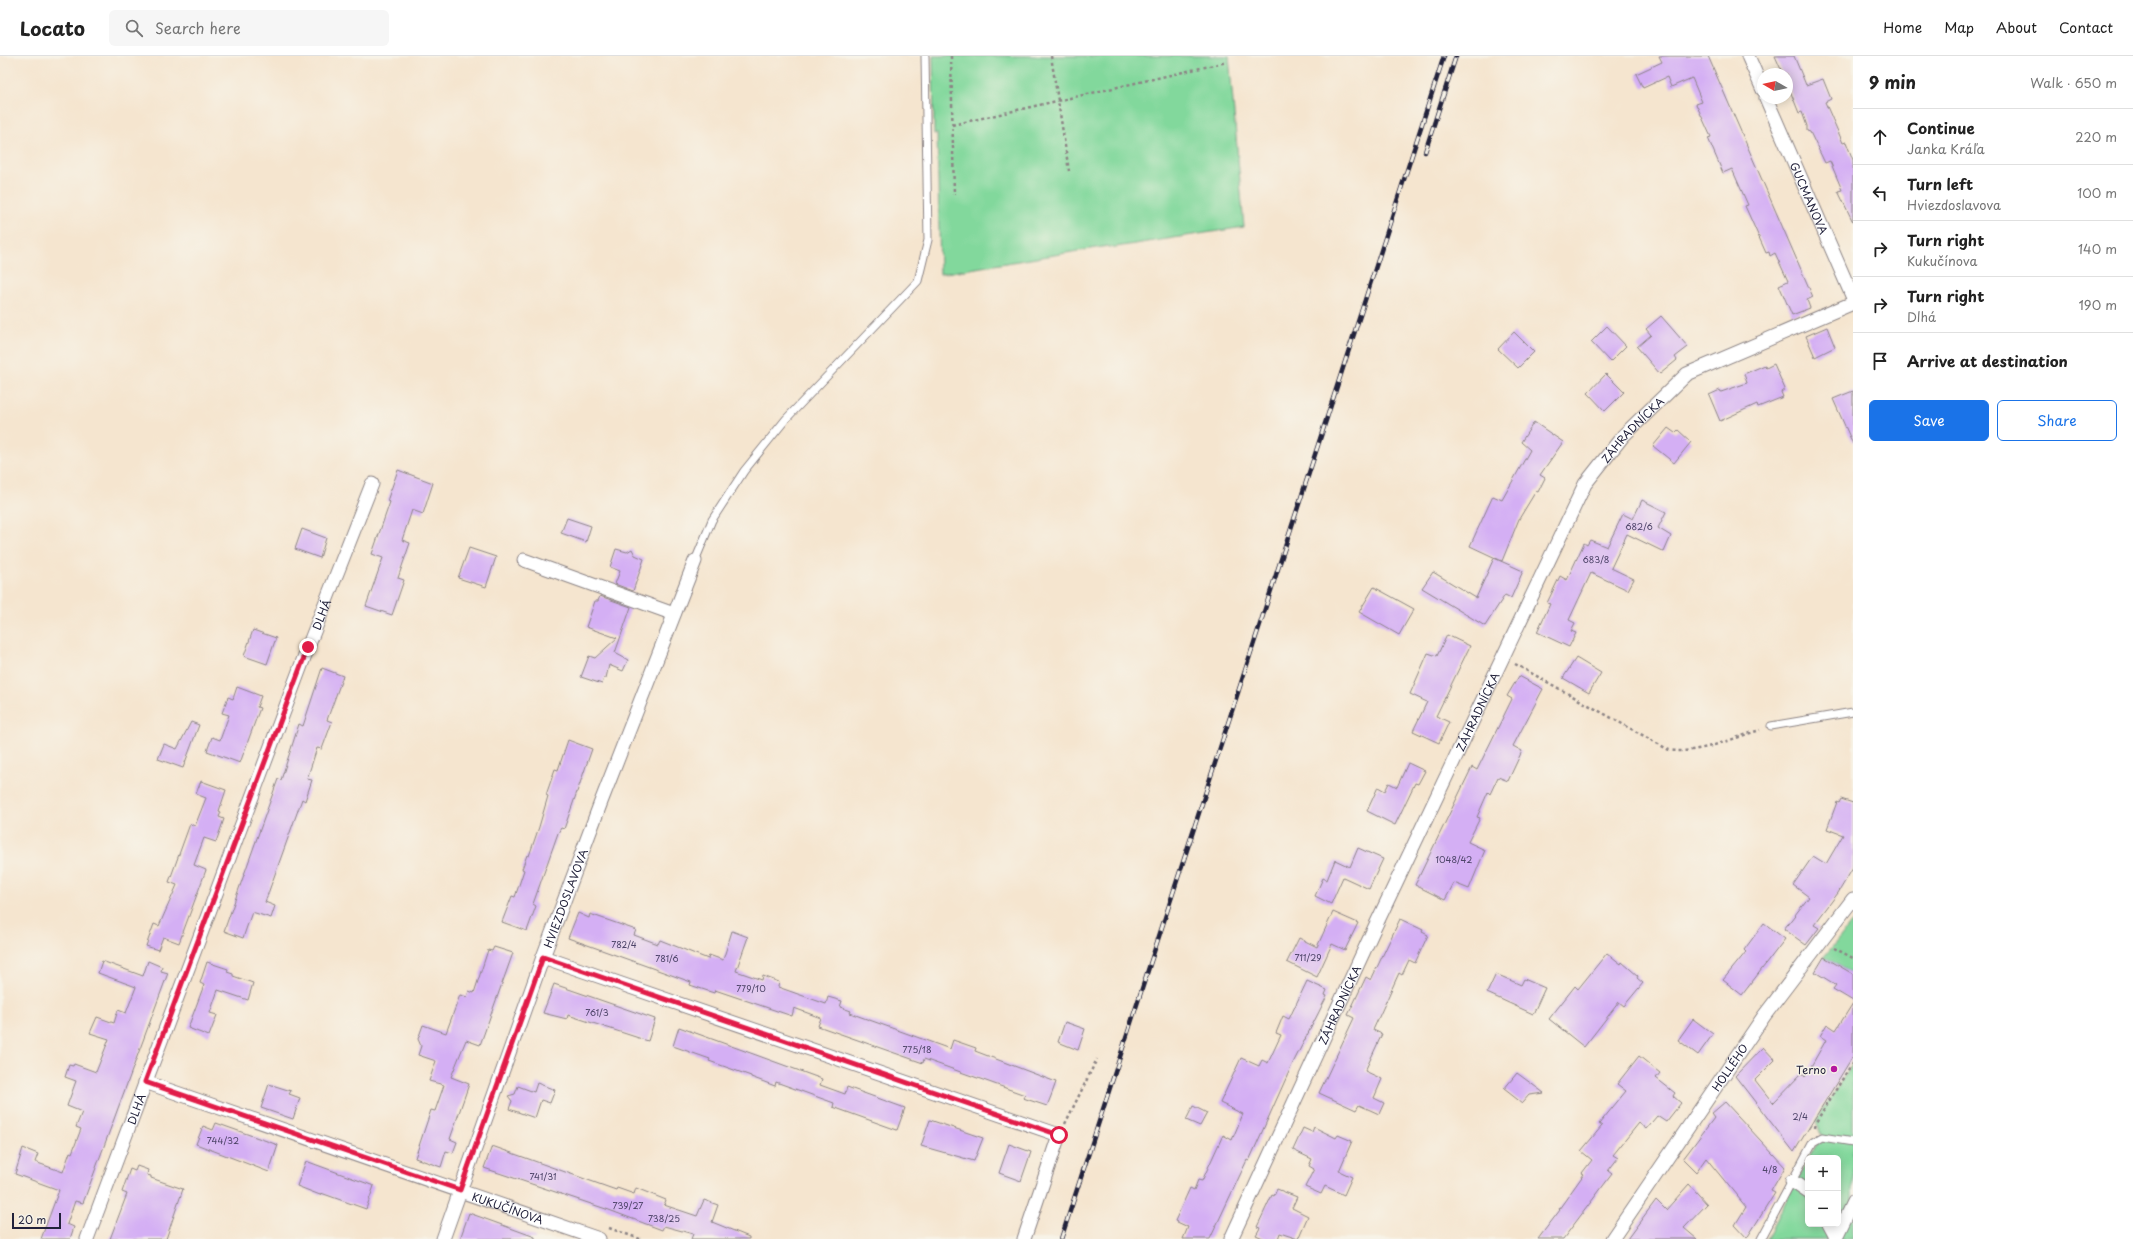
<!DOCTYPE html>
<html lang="en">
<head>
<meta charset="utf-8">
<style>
	:root { --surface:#fff; --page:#f6f6f6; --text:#222; --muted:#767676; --line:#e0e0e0; --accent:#1a73e8 }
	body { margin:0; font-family:"Playpen Sans",sans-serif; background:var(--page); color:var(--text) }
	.controls { position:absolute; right:12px; bottom:12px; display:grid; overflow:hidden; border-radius:6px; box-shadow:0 2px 10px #0003 }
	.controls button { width:36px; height:36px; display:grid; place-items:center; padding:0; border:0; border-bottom:1px solid var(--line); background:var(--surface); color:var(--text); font:20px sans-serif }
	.compass { position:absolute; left:1757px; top:12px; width:36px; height:36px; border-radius:50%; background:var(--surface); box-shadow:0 2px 10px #0003; rotate:279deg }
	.scale { position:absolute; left:12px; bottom:10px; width:49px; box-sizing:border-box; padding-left:4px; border:2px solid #22223b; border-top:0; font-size:11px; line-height:14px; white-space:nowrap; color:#22223b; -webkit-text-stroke:3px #f7f3e8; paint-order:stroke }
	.stop { position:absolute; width:12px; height:12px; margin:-9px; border:3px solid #e11d48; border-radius:50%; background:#fff }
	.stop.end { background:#e11d48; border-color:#fff; box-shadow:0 1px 4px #0008 }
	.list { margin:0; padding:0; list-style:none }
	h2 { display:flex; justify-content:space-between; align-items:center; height:52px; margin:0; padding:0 16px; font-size:17px }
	h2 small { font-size:13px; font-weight:400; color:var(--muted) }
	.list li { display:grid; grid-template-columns:26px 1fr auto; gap:12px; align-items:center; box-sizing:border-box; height:56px; padding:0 16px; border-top:1px solid var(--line) }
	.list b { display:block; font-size:15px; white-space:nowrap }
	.list p { margin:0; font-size:13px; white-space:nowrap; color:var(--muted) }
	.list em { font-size:13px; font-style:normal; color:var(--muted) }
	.actions { display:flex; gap:8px; padding:12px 16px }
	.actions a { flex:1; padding:9px 0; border:1px solid var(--accent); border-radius:6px; text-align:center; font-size:14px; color:var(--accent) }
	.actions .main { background:var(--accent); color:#fff }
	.icon { flex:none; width:22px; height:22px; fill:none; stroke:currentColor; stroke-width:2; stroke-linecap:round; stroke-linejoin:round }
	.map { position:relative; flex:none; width:1853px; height:1183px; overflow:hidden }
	header { display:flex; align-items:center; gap:24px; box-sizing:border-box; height:56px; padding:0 20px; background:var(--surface); border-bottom:1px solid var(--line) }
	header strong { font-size:19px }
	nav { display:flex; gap:22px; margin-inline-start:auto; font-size:14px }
	.search { width:280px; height:36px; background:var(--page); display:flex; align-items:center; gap:10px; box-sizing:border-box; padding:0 14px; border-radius:6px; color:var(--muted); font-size:15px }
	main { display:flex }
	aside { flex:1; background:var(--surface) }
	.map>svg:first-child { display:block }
</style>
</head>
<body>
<header>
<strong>Locato</strong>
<div class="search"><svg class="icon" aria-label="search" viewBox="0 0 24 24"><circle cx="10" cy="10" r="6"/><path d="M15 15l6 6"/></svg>Search here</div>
<nav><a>Home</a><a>Map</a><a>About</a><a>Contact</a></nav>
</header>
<main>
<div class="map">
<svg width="1853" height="1183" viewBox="0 0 1853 1183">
	<rect width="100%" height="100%" fill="#f7f3e8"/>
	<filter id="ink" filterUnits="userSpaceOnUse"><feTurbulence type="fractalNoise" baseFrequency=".025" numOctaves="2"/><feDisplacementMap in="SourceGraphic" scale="8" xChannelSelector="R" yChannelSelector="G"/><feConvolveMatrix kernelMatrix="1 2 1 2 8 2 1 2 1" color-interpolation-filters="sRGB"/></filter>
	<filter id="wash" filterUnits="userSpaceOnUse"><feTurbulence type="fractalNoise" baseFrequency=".012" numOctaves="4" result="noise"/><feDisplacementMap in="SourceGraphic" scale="16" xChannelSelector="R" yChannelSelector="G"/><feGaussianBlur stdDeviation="0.9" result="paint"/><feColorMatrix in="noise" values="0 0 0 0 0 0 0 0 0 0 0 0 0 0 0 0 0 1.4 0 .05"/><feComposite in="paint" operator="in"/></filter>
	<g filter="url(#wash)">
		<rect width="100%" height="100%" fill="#f5e5cf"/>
		<path fill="#82d89c" stroke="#527d6c" d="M933,0H1229L1244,171L1109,192L1108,190L940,218L937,77L934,78Z
			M1853,865V918L1824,901Z
			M1853,1006V1183H1766L1808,1103V1168H1838V1102H1809L1822,1081L1816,1066Z"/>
		<g id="blocks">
			<path fill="#d4aff4" d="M1659,0H1708L1813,241L1807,244L1810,252L1792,259L1779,229L1788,225L1775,197L1770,200L1769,196L1766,197L1745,150L1748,149L1732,113L1723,117L1708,82L1711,81L1696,48L1702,46L1692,22L1671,31L1667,21L1643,32L1636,18L1662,6Z
				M1775,0H1794L1806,29L1823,23L1831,43L1825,46L1843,87L1846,86L1853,104V166L1838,135L1842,134L1830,105L1825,107L1810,76L1807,75V70L1802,56L1799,57L1787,27V18H1783Z
				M1661,260L1688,291L1675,301L1677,304L1660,318L1637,291L1651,279L1646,273Z
				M1607,270L1626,290L1610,306L1591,286Z
				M1827,271L1835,291L1815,301L1806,280Z
				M1514,276L1534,296L1518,312L1498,293Z
				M1774,308L1785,333L1781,336L1783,341L1758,351L1757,348L1720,365L1709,339L1720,334L1721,336L1747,327L1744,318L1765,309L1766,312Z
				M1606,318L1624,336L1605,355L1588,337Z
				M1853,335V388L1833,343Z
				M1534,366L1563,386L1540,419L1545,422L1538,436L1536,435L1519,463L1502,505L1470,490L1493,440L1502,444L1530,394L1521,386Z
				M1668,372L1675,377L1678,374L1691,386L1674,407L1653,390Z
				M398,414L433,427L423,458L412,454L402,484L410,487L398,522L404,524L392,559L366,550L383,502L372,498L390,446L387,445Z
				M1642,444L1666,456L1658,472L1671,480L1664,496L1627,478L1611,512L1634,523L1628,534L1591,517L1569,564L1575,567L1571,575L1576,577L1569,591L1537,576L1550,548L1547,547L1560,520L1567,524L1584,487L1587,489L1590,484L1607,491L1623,458L1633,463Z
				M567,462L591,470L586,486L561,477Z
				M302,473L326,482L320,502L295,493Z
				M469,492L496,501L486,531L458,522Z
				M616,493L627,496L632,493L635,499L644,503L633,535L615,528L620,515L610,511Z
				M1494,502L1523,515L1511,542L1505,539L1485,570L1422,532L1433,516L1476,542Z
				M1374,531L1414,553L1399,579L1359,556Z
				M600,540L631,551L615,597L628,604L623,615L609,609L606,622H604L602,628L581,621L589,600L595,602L617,582L586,571L595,545H598Z
				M253,574L276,582L267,608L244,600Z
				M1447,579L1470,590L1436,660L1449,666L1439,687L1413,675L1427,646L1410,638L1428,597L1437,600Z
				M1576,602L1601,617L1589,637L1563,622Z
				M322,612L343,620L327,664L332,666L322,693L317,692L307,723L312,724L305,745L302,743L265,846L275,850L271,862L252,856L243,882L224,875L278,723L281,724L299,668L303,670Z
				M1519,620L1543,633L1513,690L1522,695L1508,725L1498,721L1490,738L1488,736L1477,761L1480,762L1468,786L1485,794L1469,833L1454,827L1445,844L1415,829L1472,711L1477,714L1512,643L1507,640Z
				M237,631L261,640L257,651L260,652L240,707L207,695L212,681L220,684L229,659L222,657L228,641L233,643Z
				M191,666L199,669L183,712L158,703L164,688L177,693Z
				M568,684L592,693L564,773L561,772L558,777L533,848L536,850L527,875L502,866L512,840L515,841L524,814L522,813L527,799L529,800L539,771L548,740L546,739L555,713L558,714Z
				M1408,707L1425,715L1418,728L1415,727L1395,769L1367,755L1378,731L1385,735L1389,727L1397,731Z
				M201,725L226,734L219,755L221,756L219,761L224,763L216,786L204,782L194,809L206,814L179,887L163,881L158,894L146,890L154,868L159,870L177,829L169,826L190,768L195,770L206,742L196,738Z
				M1841,743L1853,747V812L1838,837L1814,869L1819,872L1806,889L1784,873L1809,841L1793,829L1813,800L1826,808L1843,779L1827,773L1837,746L1839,747Z
				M1358,792L1383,803L1369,833L1343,821L1331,848L1315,840L1323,822L1327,824L1335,804L1350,811Z
				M1333,856L1358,867L1345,894L1332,888L1317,921L1287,906L1299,882L1317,891Z
				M578,857L589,862L590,858L636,874L634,879L658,888L660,884L708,903L709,899L723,904L732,875L748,881L736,915L762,924L763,920L779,926L778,931L826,948L828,941L842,945L840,951L851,955L850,957L950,993L953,984L976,992L975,995L1056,1026L1051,1040L1047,1050L1023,1042L1025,1039L986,1025L924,1003L923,1007L818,970L821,962L794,952L792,960L715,934L714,937L690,929L691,926L568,882Z
				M1400,863L1423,874L1422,876L1428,879L1415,907L1409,904L1402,919L1399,917L1373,974L1382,978L1365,1015L1382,1023L1374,1042L1384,1047L1379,1058L1359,1049L1356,1054L1319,1037L1354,962L1348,959L1366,921L1371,924Z
				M1764,867L1785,883L1742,939L1723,924L1746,896L1744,894Z
				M494,891L513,897L480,989L466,984L451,1021L469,1028L450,1083L457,1086L453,1097L446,1095L441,1111L415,1102L431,1054L435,1055L444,1029L429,1025L436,1005L418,999L421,990L418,983L423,969L446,977L460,939L467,941L469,935L474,937L488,894L492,895Z
				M1607,897L1621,908L1622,906L1638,920L1637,922L1643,927L1624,950L1619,946L1584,991L1549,963L1575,930L1578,933Z
				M1824,901L1853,918V945L1833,933L1836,929L1815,916Z
				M102,905L143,920L148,905L162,911L161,915L168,917L83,1147L75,1145L67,1168L74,1171L70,1183H41L59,1134L15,1118L23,1092L38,1098L35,1106L63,1116L70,1096L72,1097L81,1073L76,1071L82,1056L67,1050L76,1025L65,1021L69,1009L73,1010L74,1008L96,1016L109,983L90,977L97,961L114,967L118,954L126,957L136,931L98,917Z
				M207,906L228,913L227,916L233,918V920L253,927L248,944L218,934L210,957L217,959L209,980L188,972L204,929L200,927Z
				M1496,918L1521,929L1524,923L1545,932L1533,958L1487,937Z
				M1307,925L1327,934L1325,939L1327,940L1292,1009L1249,1105L1247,1104L1210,1183H1183L1188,1171L1175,1165L1190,1132L1194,1134L1198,1124L1202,1125L1223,1079L1232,1084L1243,1058L1220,1047L1241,1002L1259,1010L1262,1004L1268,1007L1281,979L1276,977L1283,960L1289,963Z
				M554,928L655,963L648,985L568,959L567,963L543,957Z
				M1853,947V1000L1794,1096L1735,1020L1763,991L1775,1004L1755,1024L1773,1047L1802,1017L1805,1021L1826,984L1820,980L1827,968L1836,974Z
				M1693,963L1713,978L1698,999L1678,984Z
				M1065,966L1085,973L1078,994L1058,986Z
				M679,971L822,1023L820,1029L845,1038L847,1031L905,1052L897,1074L833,1051L834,1047L776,1026L775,1030L751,1021V1020L709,1005L710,1003L673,990Z
				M1639,1000L1660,1017L1656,1022L1675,1037L1673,1040L1681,1047L1666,1066L1657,1060L1646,1073L1639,1067L1613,1099L1618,1102L1608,1115L1612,1118L1563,1183H1538L1560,1154L1559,1153L1584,1118L1582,1117L1592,1104L1581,1095L1602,1070L1599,1068L1626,1035L1617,1028Z
				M1517,1017L1544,1037L1529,1039L1522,1047L1504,1033Z
				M537,1027L555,1034L550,1047L541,1044L535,1062L509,1053L512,1045L508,1040L515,1038L518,1030L534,1036Z
				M269,1028L291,1035L289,1038L300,1042L293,1063L261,1052Z
				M1725,1046L1785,1111L1771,1135L1775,1137L1747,1182L1735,1169L1746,1151L1706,1102L1696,1116L1683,1103L1714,1062L1711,1058Z
				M1193,1050L1207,1057L1200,1070L1186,1064Z
				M930,1064L983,1082L974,1105L921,1090Z
				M216,1067L278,1089L269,1116L196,1088L203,1070L213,1074Z
				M1314,1071L1336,1082L1338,1079L1352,1085L1339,1115L1352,1121L1344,1139L1325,1130L1321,1138L1305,1131L1314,1113L1309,1110L1312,1103L1293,1094L1303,1072L1312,1076Z
				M1009,1088L1031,1096L1021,1125L999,1117Z
				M492,1090L616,1134L617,1132L634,1138L636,1132L666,1144L664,1149L697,1160L704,1144L718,1149L712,1166L749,1181V1183H691L693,1178L664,1170L662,1174L609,1154L484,1112Z
				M306,1105L374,1130L366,1153L321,1137L320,1139L297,1130Z
				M137,1110L148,1114L147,1119L151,1120V1122L183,1133L166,1183H110L127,1138L122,1136L130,1113L135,1115Z
				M1689,1128L1707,1148L1684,1172L1697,1183H1627L1656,1144L1666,1154Z
				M1277,1133L1297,1141L1292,1152L1308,1160L1298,1183L1280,1177L1278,1183H1265L1256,1179L1260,1172L1257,1171L1272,1139L1274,1140Z
				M469,1157L535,1181V1183H460Z"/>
		</g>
	</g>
	<g filter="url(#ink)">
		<use href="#blocks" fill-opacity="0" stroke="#8c8485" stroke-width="1"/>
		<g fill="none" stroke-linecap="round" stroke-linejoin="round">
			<defs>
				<path id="lane" d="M695,505L712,464L744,415L786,363L918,225L928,184L925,0
					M1771,670L1853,656
					M1761,1183L1813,1086L1822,1081L1853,1086"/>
				<g id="street">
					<path d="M1748,0L1763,34"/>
					<path id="s1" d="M1766,42L1853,242"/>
					<path d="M524,504L674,558"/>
					<path d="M543,901L1059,1079L1024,1183"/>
					<path id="s2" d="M145,1026L599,1183"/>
					<path d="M1792,1125L1808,1136"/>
					<path d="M1829,1168L1836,1181"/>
					<path id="s3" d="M87,1183L308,591L372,428"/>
					<path id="s4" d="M443,1183L543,901L601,746L695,505"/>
					<path id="s5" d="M1231,1183L1373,875L1585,428L1623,380L1687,318L1853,247"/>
					<path id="s6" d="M1612,1183L1764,960L1853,843"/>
					<path d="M1835,1183L1853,1146"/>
				</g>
			</defs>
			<use href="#lane" stroke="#8c8485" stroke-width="9"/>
			<use href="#street" stroke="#8c8485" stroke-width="15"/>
			<path stroke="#8c8485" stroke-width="2.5" stroke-dasharray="3 3" stroke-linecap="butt" d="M951,0L954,139
				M1051,0L1069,115
				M952,69L1227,6
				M1515,608L1669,694C1697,699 1733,682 1760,674
				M1834,892L1853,902
				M1065,1068L1097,1003
				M1815,1071L1816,1066L1853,1006
				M609,1172L640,1183"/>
			<use href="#lane" stroke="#fff" stroke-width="7"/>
			<use href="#street" stroke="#fff" stroke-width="13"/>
			<defs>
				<path id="rail" d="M1425,96L1456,0
					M1061,1183L1444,0"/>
			</defs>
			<use href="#rail" stroke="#22223b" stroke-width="4.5"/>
			<use href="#rail" stroke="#f7f3e8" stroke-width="3" stroke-dasharray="9" stroke-linecap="butt"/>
		</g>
	</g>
	<g fill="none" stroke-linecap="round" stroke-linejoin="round" filter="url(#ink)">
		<path stroke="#e11d48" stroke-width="5" d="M308,591L145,1026L460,1134L543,901L1059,1079"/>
	</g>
	<circle fill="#b5179e" stroke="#f7f3e8" stroke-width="1.5" cx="1834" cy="1013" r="4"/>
	<g text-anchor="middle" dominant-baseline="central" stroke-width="3" stroke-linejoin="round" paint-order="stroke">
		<g font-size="9" fill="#4e4569">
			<text x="1639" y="470">682/6</text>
			<text x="1596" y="503">683/8</text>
			<text x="1454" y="803">1048/42</text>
			<text x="624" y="888">782/4</text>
			<text x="1308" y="901">711/29</text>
			<text x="667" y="902">781/6</text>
			<text x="751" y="932">779/10</text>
			<text x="597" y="956">761/3</text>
			<text x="917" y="993">775/18</text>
			<text x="1800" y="1060">2/4</text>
			<text x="223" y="1084">744/32</text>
			<text x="1770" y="1113">4/8</text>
			<text x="543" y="1120">741/31</text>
			<text x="628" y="1149">739/27</text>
			<text x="664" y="1162">738/25</text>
		</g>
		<g font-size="11" fill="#22223b" stroke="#f7f3e8">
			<text stroke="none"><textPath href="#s1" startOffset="109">GUCMANOVA</textPath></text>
			<text stroke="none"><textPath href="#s5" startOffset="906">ZÁHRADNÍCKA</textPath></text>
			<text stroke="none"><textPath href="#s3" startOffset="667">DLHÁ</textPath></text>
			<text stroke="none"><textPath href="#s5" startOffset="582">ZÁHRADNÍCKA</textPath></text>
			<text stroke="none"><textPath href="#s4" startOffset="362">HVIEZDOSLAVOVA</textPath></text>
			<text stroke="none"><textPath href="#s5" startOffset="258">ZÁHRADNÍCKA</textPath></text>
			<text stroke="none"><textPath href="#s6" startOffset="208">HOLLÉHO</textPath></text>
			<text stroke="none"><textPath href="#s3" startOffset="139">DLHÁ</textPath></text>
			<text stroke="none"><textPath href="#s2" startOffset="384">KUKUČÍNOVA</textPath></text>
		</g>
		<g font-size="11" fill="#22223b" stroke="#f7f3e8" text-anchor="end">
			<text x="1826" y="1013">Terno</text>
		</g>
	</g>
</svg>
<div class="controls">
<button>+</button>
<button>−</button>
</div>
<svg class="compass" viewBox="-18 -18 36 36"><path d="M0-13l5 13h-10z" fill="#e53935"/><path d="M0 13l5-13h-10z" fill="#767676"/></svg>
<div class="scale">20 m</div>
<div class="stop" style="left:1059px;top:1079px"></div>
<div class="stop end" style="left:308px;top:591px"></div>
</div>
<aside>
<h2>9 min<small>Walk · 650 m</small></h2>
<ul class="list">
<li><svg class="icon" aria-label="ahead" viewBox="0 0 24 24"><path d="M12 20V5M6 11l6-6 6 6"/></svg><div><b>Continue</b><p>Janka Kráľa</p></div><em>220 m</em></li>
<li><svg class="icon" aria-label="left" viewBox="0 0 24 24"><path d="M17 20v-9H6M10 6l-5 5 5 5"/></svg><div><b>Turn left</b><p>Hviezdoslavova</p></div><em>100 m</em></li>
<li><svg class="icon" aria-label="right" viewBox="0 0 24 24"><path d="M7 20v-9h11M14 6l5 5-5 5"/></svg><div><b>Turn right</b><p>Kukučínova</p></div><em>140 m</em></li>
<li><svg class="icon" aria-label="right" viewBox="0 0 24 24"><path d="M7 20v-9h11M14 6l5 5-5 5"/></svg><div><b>Turn right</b><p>Dlhá</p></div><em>190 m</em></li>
<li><svg class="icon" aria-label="arrive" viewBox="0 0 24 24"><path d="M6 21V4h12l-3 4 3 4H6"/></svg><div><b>Arrive at destination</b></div></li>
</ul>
<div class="actions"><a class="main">Save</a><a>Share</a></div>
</aside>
</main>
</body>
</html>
